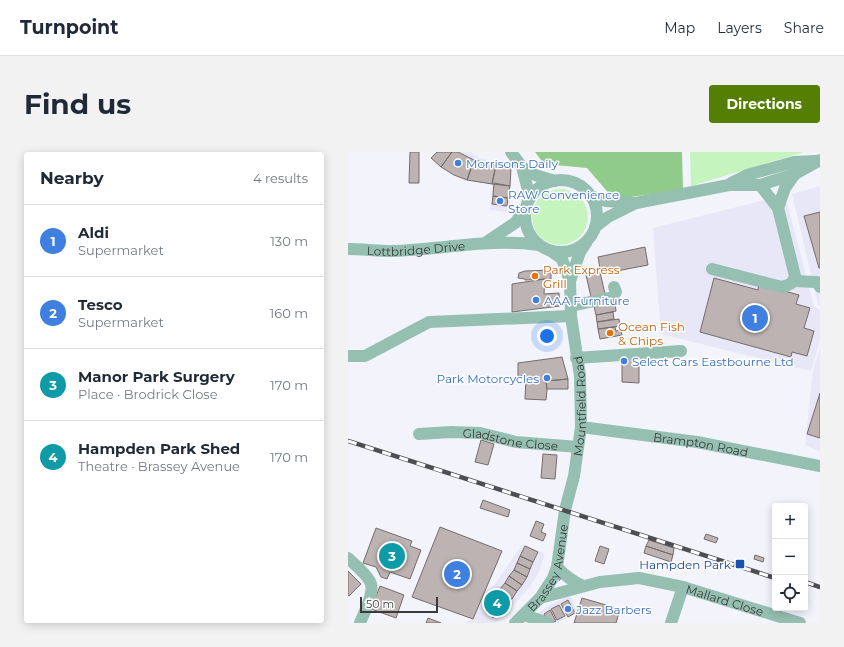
<!DOCTYPE html>
<html lang="en">
<head>
<meta charset="utf-8">
<style>
	:root { --surface:#fff; --page:#f2f2f3; --text:#1f2937; --muted:#747a83; --line:#e0e1e3; --accent:#547f03 }
	body { margin:0; font-family:Montserrat,sans-serif; background:var(--page); color:var(--text) }
	.controls { position:absolute; right:12px; bottom:12px; display:grid; overflow:hidden; border-radius:4px; box-shadow:0 2px 10px #0003 }
	.controls button { width:36px; height:36px; display:grid; place-items:center; padding:0; border:0; border-bottom:1px solid var(--line); background:var(--surface); color:var(--text); font:20px sans-serif }
	.scale { position:absolute; left:12px; bottom:10px; width:78px; box-sizing:border-box; padding-left:4px; border:2px solid #3a3a3d; border-top:0; font-size:11px; line-height:14px; white-space:nowrap; color:#3a3a3d; -webkit-text-stroke:3px #fff; paint-order:stroke }
	.you { position:absolute; left:199px; top:184px; width:14px; height:14px; margin:-10px; border:3px solid #fff; border-radius:50%; background:#1a73e8; box-shadow:0 0 0 6px #1a73e833 }
	.badge { display:grid; place-items:center; width:26px; height:26px; border-radius:50%; background:var(--accent); color:#fff; font-size:13px; font-weight:700 }
	.pin { position:absolute; translate:-50% -50%; border:2px solid #fff; box-shadow:0 1px 4px #0006 }
	.list { margin:0; padding:0; list-style:none }
	h2 { display:flex; justify-content:space-between; align-items:center; height:52px; margin:0; padding:0 16px; font-size:17px }
	h2 small { font-size:13px; font-weight:400; color:var(--muted) }
	.list li { display:grid; grid-template-columns:26px 1fr auto; gap:12px; align-items:center; box-sizing:border-box; height:72px; padding:0 16px; border-top:1px solid var(--line) }
	.list b { display:block; font-size:15px; white-space:nowrap }
	.list p { margin:0; font-size:13px; white-space:nowrap; color:var(--muted) }
	.list em { font-size:13px; font-style:normal; color:var(--muted) }
	.icon { flex:none; width:22px; height:22px; fill:none; stroke:currentColor; stroke-width:2; stroke-linecap:round; stroke-linejoin:round }
	.map { position:relative; flex:none; width:472px; height:471px; overflow:hidden; border-radius:4px }
	header { display:flex; align-items:center; gap:24px; box-sizing:border-box; height:56px; padding:0 20px; background:var(--surface); border-bottom:1px solid var(--line) }
	header strong { font-size:19px }
	nav { display:flex; gap:22px; margin-inline-start:auto; font-size:14px }
	.intro { display:flex; align-items:center; justify-content:space-between; box-sizing:border-box; height:96px; padding:0 24px }
	h1 { margin:0; font-size:28px }
	.button { padding:10px 18px; border-radius:4px; background:var(--accent); color:#fff; font-size:14px; font-weight:700 }
	main { display:flex; gap:24px; padding:0 24px }
	aside { flex:1; background:var(--surface); border-radius:4px; box-shadow:0 2px 10px #0003 }
	.map>svg:first-child { display:block }
</style>
</head>
<body>
<header>
<strong>Turnpoint</strong>
<nav><a>Map</a><a>Layers</a><a>Share</a></nav>
</header>
<div class="intro"><h1>Find us</h1><a class="button">Directions</a></div>
<main>
<aside>
<h2>Nearby<small>4 results</small></h2>
<ul class="list">
<li><span class="badge" style="background:#3f7fe0">1</span><div><b>Aldi</b><p>Supermarket</p></div><em>130 m</em></li>
<li><span class="badge" style="background:#3f7fe0">2</span><div><b>Tesco</b><p>Supermarket</p></div><em>160 m</em></li>
<li><span class="badge" style="background:#0f9aa8">3</span><div><b>Manor Park Surgery</b><p>Place · Brodrick Close</p></div><em>170 m</em></li>
<li><span class="badge" style="background:#0f9aa8">4</span><div><b>Hampden Park Shed</b><p>Theatre · Brassey Avenue</p></div><em>170 m</em></li>
</ul>
</aside>
<div class="map">
<svg width="472" height="471" viewBox="0 0 472 471">
	<rect width="100%" height="100%" fill="#f3f3fc"/>
	<path fill="#e7e7f8" d="M100,0H123L132,6L164,13L161,60L142,58L144,32L127,30L94,9Z
		M472,34V154L470,152L444,42Z
		M437,43L466,154L472,158V188L463,219L313,182L305,76Z
		M472,196V299L457,293L465,218Z
		M176,392L197,402L190,422L181,436L169,449L147,471H116L125,467L131,455L171,397Z
		M222,443L230,460L210,471H179L198,455Z"/>
	<path fill="#c5f4be" d="M342,0H456L343,34Z
		M184 65a28 28 0 1 1 56 0a28 28 0 1 1-56 0Z"/>
	<path fill="#90cb89" d="M187,0H334L335,38L275,46L264,45L239,16L196,12Z"/>
	<path fill="#bdb3b2" stroke="#756c6b" d="M62,0H71V31H61Z
		M89,0H104L93,15L83,6Z
		M104,0H110L126,8L119,28L106,23L93,15Z
		M126,8L148,13L144,32L119,28Z
		M148,13L163,15L162,34L144,32Z
		M146,31L162,34L160,46L145,44Z
		M145,44L160,46L159,54L144,52Z
		M472,60V116H471L456,64Z
		M297,95L300,113L253,122L250,105Z
		M203,118V127L177,128V127L170,126L171,121L177,119Z
		M252,120L257,142L243,145L238,123Z
		M366,126L410,138L411,132L451,143L448,152L462,156L456,176L466,179L459,204L444,200L443,205L352,180Z
		M197,127L196,142L211,141L212,154L164,160V132Z
		M267,151L268,159L248,163L246,154Z
		M265,160L266,167L249,170L248,163Z
		M271,167L272,174L250,177L249,170Z
		M267,175L268,179L273,178L274,183L252,187L250,177Z
		M214,205L220,227L198,229L199,238L198,248L177,247L178,224H170V211Z
		M274,205H291V231L274,230Z
		M220,227V237H199L198,229Z
		M472,241V286L459,282Z
		M133,288L146,292L140,313L127,310Z
		M195,302L209,303L207,327L193,326Z
		M135,348L162,358L160,365L132,356Z
		M188,369L196,372L193,380L198,382L195,389L182,384Z
		M92,375L154,399L125,467L64,445Z
		M28,376L64,389L62,394L73,398L62,427L42,420L39,427L33,425L28,415L15,411Z
		M358,382L370,386L368,391L356,387Z
		M301,388L326,396L325,403L298,394Z
		M177,394L190,400L185,410L172,404Z
		M252,394L261,397L256,412L247,409Z
		M298,394L325,403L323,410L296,401Z
		M407,403L416,406L415,410L406,407Z
		M172,404L185,410L182,417L169,411Z
		M169,411L182,417L179,425L166,418Z
		M166,418L179,425L174,433L161,424Z
		M0,419L13,432L1,444L0,443Z
		M161,424L174,433L169,439L157,431Z
		M157,431L169,439L164,447L152,437Z
		M32,434L56,443L48,466L23,457Z
		M152,437L164,447L157,454L147,442Z
		M147,442L157,454L151,459L141,448Z
		M234,446L272,457L268,471H226Z
		M141,448L151,459L145,466L135,454Z
		M220,448L227,461L220,465L213,452Z
		M211,453L217,464L209,468L203,457Z
		M202,458L208,469L206,470L199,468L196,462Z
		M80,466L93,471H78Z"/>
	<g fill="none" stroke-linecap="round" stroke-linejoin="round">
		<g stroke="#95bfb0" stroke-width="12">
			<path d="M163,0L174,15L182,46"/>
			<path d="M174,15L187,23L207,29"/>
			<circle cx="213" cy="64" r="36"/>
			<path d="M383,31L399,23L446,10L467,9"/>
			<path d="M242,44L258,49L288,51L381,33H412L447,22L472,8"/>
			<path d="M430,56L437,36L447,22"/>
			<path d="M247,75L260,65L288,51"/>
			<path d="M137,91L167,71L177,58"/>
			<path id="s1" d="M0,97C14,97 29,99 43,99C92,98 142,86 191,93"/>
			<path d="M364,117L434,135C441,133 445,132 447,124L430,56L412,33"/>
			<path d="M222,129L232,100L238,91"/>
			<path d="M446,129L469,130L472,135"/>
			<path d="M223,154L265,145L268,140L266,135"/>
			<path d="M0,204H17L81,170L223,164"/>
			<path d="M228,206L333,199"/>
			<path id="s2" d="M233,275L349,290L472,314"/>
			<path id="s3" d="M71,282L103,280L132,281L168,290L230,295"/>
			<path d="M0,406C6,412 21,424 23,432C26,442 16,461 12,471"/>
			<path d="M209,415C217,424 224,429 235,434"/>
			<path id="s4" d="M192,446L252,430L291,426L335,435L452,471"/>
			<path d="M176,463L200,471"/>
			<path id="s5" d="M167,471L192,446L205,426L209,415L217,358L226,324L233,275L232,224L223,164L222,129L214,107L203,99"/>
			<path d="M323,471L335,435"/>
		</g>
		<defs>
			<path id="rail" d="M0,289L427,426
				M457,430L472,435"/>
		</defs>
		<use href="#rail" stroke="#4e4e52" stroke-width="4.5"/>
		<use href="#rail" stroke="#fff" stroke-width="3" stroke-dasharray="9" stroke-linecap="butt"/>
	</g>
	<g fill="#3f7fe0" stroke="#fff" stroke-width="1.5">
		<circle cx="110" cy="11" r="4"/>
		<circle cx="152" cy="49" r="4"/>
		<circle cx="188" cy="148" r="4"/>
		<circle cx="276" cy="209" r="4"/>
		<circle cx="199" cy="226" r="4"/>
		<circle cx="220" cy="457" r="4"/>
	</g>
	<g fill="#e8710a" stroke="#fff" stroke-width="1.5">
		<circle cx="187" cy="124" r="4"/>
		<circle cx="262" cy="181" r="4"/>
	</g>
	<rect fill="#1a4fb4" stroke="#fff" stroke-width="1.5" x="387" y="407" width="10" height="10" rx="2"/>
	<g text-anchor="middle" dominant-baseline="central" stroke-width="3" stroke-linejoin="round" paint-order="stroke">
		<g font-size="12" fill="#366cbe" stroke="#fff" text-anchor="start">
			<text x="118" y="11">Morrisons Daily</text>
			<text x="160" y="42">RAW Convenience<tspan x="160" dy="14">Store</tspan></text>
			<text x="196" y="148">AAA Furniture</text>
			<text x="284" y="209">Select Cars Eastbourne Ltd</text>
			<text x="191" y="226" text-anchor="end">Park Motorcycles</text>
			<text x="228" y="457">Jazz Barbers</text>
		</g>
		<g font-size="12" fill="#3a3a3d" stroke="#fff">
			<text stroke="none"><textPath href="#s1" startOffset="68">Lottbridge Drive</textPath></text>
			<text stroke="none"><textPath href="#s5" startOffset="234">Mountfield Road</textPath></text>
			<text stroke="none"><textPath href="#s3" startOffset="92">Gladstone Close</textPath></text>
			<text stroke="none"><textPath href="#s2" startOffset="121">Brampton Road</textPath></text>
			<text stroke="none"><textPath href="#s5" startOffset="67">Brassey Avenue</textPath></text>
			<text stroke="none"><textPath href="#s4" startOffset="190">Mallard Close</textPath></text>
		</g>
		<g font-size="12" fill="#c56008" stroke="#fff" text-anchor="start">
			<text x="195" y="117">Park Express<tspan x="195" dy="14">Grill</tspan></text>
			<text x="270" y="174">Ocean Fish<tspan x="270" dy="14">&amp; Chips</tspan></text>
		</g>
		<g font-size="12" fill="#164399" stroke="#fff" text-anchor="end">
			<text x="383" y="412">Hampden Park</text>
		</g>
	</g>
</svg>
<div class="controls">
<button>+</button>
<button>−</button>
<button><svg class="icon" aria-label="locate" viewBox="0 0 24 24"><circle cx="12" cy="12" r="6"/><path d="M12 2v4M12 18v4M2 12h4M18 12h4"/></svg></button>
</div>
<div class="scale">50 m</div>
<div class="you"></div>
<div class="pin badge" style="left:407px;top:166px;background:#3f7fe0">1</div>
<div class="pin badge" style="left:109px;top:422px;background:#3f7fe0">2</div>
<div class="pin badge" style="left:44px;top:404px;background:#0f9aa8">3</div>
<div class="pin badge" style="left:149px;top:451px;background:#0f9aa8">4</div>
</div>
</main>
</body>
</html>
